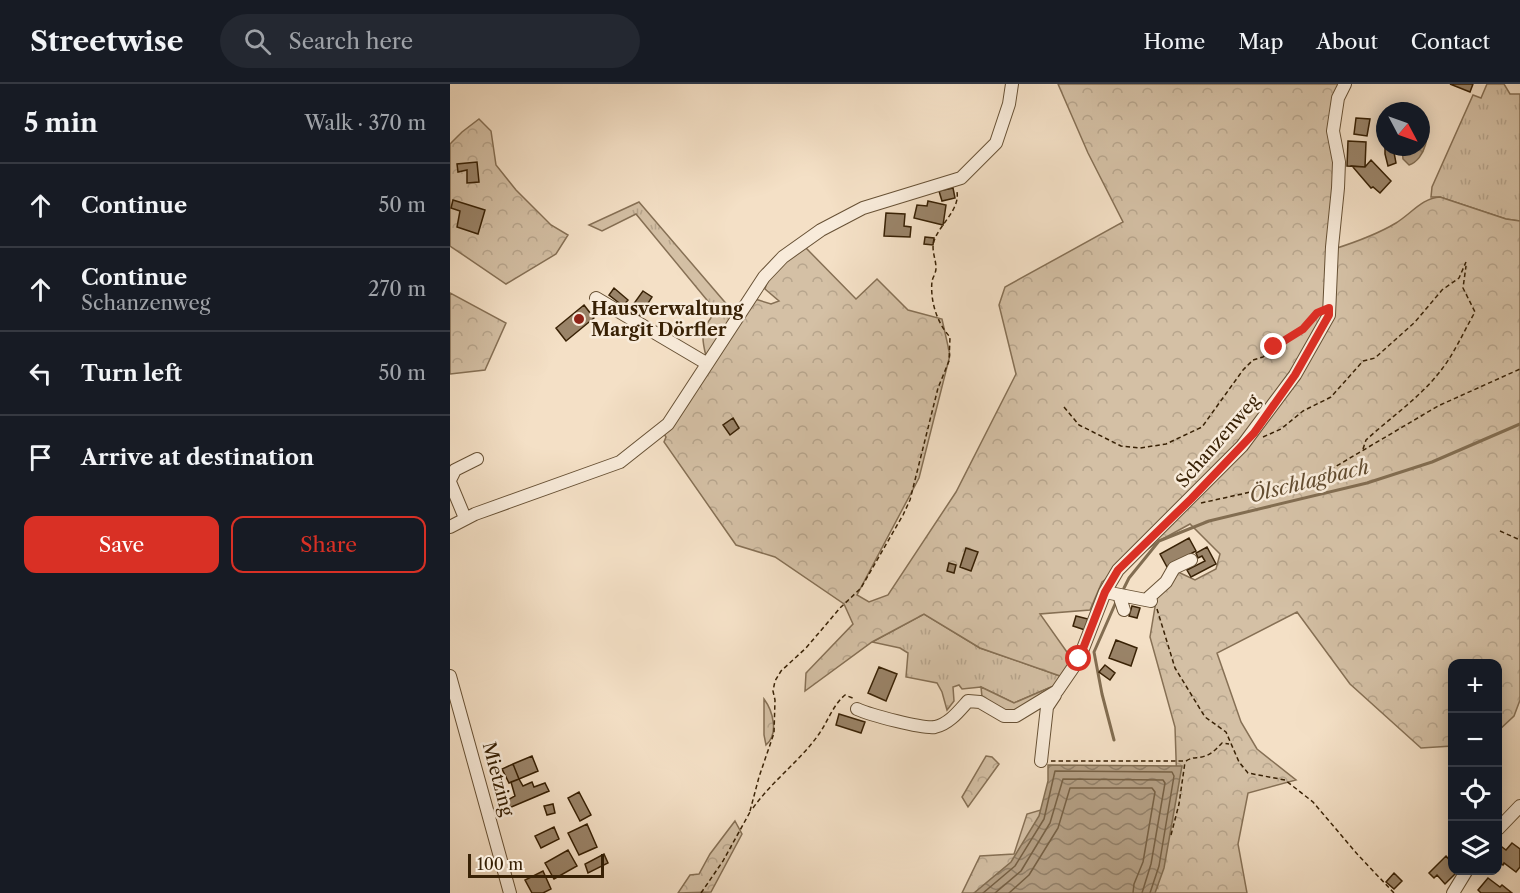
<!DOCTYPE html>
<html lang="en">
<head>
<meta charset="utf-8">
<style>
	:root { --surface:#171b24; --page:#242831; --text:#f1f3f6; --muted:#9ea1a6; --line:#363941; --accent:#d93025 }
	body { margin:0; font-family:"Libre Caslon Text",serif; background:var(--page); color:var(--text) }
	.controls { position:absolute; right:18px; bottom:18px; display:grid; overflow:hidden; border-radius:12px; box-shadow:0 3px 15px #0003 }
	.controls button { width:54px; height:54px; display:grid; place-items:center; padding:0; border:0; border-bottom:2px solid var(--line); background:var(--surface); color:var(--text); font:30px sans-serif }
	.compass { position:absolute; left:926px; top:18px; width:54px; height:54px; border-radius:50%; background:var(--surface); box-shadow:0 3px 15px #0003; rotate:131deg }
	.scale { position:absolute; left:18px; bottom:15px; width:136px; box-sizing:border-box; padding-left:6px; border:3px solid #382105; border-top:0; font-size:16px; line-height:21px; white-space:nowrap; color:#382105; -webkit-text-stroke:4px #f8ebda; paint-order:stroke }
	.stop { position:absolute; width:18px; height:18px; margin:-14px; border:4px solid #d93025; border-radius:50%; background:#fff }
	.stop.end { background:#d93025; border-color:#fff; box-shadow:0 2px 6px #0008 }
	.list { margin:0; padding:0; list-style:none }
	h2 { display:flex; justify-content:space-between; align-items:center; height:78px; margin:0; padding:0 24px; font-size:26px }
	h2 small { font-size:20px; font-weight:400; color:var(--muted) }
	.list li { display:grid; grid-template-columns:39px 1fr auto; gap:18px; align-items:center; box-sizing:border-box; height:84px; padding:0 24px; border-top:2px solid var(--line) }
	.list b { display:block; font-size:22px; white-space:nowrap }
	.list p { margin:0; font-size:20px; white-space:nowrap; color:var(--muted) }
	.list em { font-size:20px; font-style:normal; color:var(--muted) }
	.actions { display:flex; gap:12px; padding:18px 24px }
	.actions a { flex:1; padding:14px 0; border:2px solid var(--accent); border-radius:12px; text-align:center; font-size:21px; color:var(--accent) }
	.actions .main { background:var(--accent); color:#fff }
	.icon { flex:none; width:33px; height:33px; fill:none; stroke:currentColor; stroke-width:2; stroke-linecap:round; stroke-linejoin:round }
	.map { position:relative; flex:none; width:1070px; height:809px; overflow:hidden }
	header { display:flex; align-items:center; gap:36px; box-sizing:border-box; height:84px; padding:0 30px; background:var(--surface); border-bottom:2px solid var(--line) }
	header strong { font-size:28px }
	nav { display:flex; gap:33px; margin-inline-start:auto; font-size:21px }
	.search { width:420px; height:54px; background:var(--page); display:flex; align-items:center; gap:15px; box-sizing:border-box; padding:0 21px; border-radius:33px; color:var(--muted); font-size:22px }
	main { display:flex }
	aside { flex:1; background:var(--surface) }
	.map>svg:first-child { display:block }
</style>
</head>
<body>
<header>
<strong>Streetwise</strong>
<div class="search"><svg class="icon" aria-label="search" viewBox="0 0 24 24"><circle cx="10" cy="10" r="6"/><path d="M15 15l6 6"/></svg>Search here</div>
<nav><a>Home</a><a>Map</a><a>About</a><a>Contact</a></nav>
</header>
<main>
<aside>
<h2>5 min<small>Walk · 370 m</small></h2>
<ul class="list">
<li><svg class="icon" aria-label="ahead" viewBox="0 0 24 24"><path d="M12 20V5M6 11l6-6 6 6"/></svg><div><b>Continue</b></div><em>50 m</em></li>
<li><svg class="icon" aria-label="ahead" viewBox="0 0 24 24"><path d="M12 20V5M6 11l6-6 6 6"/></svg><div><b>Continue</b><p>Schanzenweg</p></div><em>270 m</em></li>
<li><svg class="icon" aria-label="left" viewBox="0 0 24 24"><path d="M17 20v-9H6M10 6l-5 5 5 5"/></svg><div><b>Turn left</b></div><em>50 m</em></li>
<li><svg class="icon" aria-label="arrive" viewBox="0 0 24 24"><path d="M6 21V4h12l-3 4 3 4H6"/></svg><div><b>Arrive at destination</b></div></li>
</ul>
<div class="actions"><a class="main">Save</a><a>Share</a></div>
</aside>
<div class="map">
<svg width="1070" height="809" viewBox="0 0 1070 809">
	<defs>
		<pattern id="grass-tufts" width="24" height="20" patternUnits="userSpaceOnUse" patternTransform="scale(1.5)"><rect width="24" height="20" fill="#d4c0a5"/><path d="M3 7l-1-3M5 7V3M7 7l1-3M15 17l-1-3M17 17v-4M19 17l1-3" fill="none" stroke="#b7a58d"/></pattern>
		<pattern id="forest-crowns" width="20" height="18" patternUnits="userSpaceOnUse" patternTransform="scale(1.5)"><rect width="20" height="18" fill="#d4c0a5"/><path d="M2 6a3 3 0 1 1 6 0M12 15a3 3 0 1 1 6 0" fill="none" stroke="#b7a58d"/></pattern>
		<pattern id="water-waves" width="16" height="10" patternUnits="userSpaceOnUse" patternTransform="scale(1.5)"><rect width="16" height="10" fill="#b49f84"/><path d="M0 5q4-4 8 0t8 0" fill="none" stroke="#93816a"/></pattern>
	</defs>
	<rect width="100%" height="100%" fill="#f4e0c6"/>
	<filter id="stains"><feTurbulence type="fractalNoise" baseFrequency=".00333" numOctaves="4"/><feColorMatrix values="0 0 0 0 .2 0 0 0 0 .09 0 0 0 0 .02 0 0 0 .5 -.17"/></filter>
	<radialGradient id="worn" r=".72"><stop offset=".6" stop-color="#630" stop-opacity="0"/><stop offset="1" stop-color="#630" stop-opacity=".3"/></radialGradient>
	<path fill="url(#grass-tufts)" stroke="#867055" stroke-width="1.5" d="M1037,0H1054L1060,10H1070V137L1056,135L990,113H981L982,103L1023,11L1031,14Z
		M189,118L279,223L283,231L256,272C250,249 252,245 266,227L186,130L152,147L139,141Z
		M474,530L530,564L613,593L601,609L599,604L564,619L531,603L512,605L509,601L503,603L504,617L497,626L492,608L487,599L456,593L458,569L450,564L422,558Z"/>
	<path fill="url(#forest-crowns)" stroke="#867055" stroke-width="1.5" d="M608,0H895L887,12L884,165C906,158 926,151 946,139C961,130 972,114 990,113L1056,135L1070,137V616L1064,632L1048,647V580H1002V662L971,664L900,600L847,528L767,569L791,638L807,665L846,696L798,709L788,760L797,809H650L707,804L727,703L725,643L700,553L707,511L728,488L745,496L766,485L770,470L740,440L709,457L652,498L640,526L590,530L624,578L613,593L530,564L474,530L422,558L355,607L356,589L403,540L394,520L325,473L286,461L214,358L216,353L214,350L305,215L321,220L329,217L315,205C318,187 340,173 355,163L406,215L427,195L458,226L492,235L500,271L469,394L407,511L419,518L438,511L506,408L566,290L549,221L555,203L673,138L638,69Z
		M29,35L41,47L46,81L66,106L101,141L118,151L106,170L56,200L0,162V60L12,48Z
		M0,209L56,239L35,286L0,290Z
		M531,603L564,619L601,603C593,615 567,631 553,626C546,624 538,617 532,613Z
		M314,615C323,627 329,650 316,661L314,651Z
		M536,672L542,673L549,680L518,723L512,713Z
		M594,725L571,809H512L530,772L564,770L577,730Z
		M285,737L292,750L261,808L228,809L240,791L249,790L260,770Z"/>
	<path fill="url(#water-waves)" stroke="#826d51" stroke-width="1.5" d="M971,34C983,47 975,76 959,81L953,75L952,63H971Z
		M598,681L732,682L714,784L705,809H524L561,778L589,732L598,697Z"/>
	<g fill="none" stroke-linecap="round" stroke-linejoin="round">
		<path stroke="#766044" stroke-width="1.5" d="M533,809L565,782L594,735L605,687L722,688L724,692L709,782L700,809
			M545,809L571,787L600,739L613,695L713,696L715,699L701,780L692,809
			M559,809L579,791L608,744L620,704H702L705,708L693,778L684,800L683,809"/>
		<path stroke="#826d51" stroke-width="3" d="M674,504L679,494L709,457L759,437L917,399L982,378L1070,340
			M664,656L652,610L644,568L666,518"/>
	</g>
	<path fill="#9a8469" stroke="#382105" stroke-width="1.5" d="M1000,0H1023L1020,8Z
		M906,34L920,35L917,52L904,50Z
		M898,57L916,58L915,83L897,82Z
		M935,59V63H943L946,79L938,82L935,70Z
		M921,76L941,97L930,109L923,103L921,104L902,82L915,83Z
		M27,78L29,98L17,99V86L8,88L7,80Z
		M503,104L505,114L492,117L489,107Z
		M3,116L35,126L28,150L7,143L10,127L1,124Z
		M478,117L496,121L493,141L464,134L467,121L477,122Z
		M436,129L455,130L454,142L461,143L460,153L434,152Z
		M475,153L484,154L483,161L474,160Z
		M164,204L178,216L173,222L159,211Z
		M193,207L202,213L190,232L180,225Z
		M134,221L144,234L116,257L106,244Z
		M283,334L289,344L280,351L273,341Z
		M739,454L746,467L717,483L710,470Z
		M757,463L766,480L741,493L737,486L755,477L752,472L748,474L746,469Z
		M516,464L528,468L521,487L510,483Z
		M499,479L506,481L504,489L497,487Z
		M682,522L690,524L687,534L679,532Z
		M626,532L638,535L635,546L623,542Z
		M666,556L687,564L681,582L659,574Z
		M655,581L665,589L660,596L649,588Z
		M429,583L447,590L436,617L418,609Z
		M389,630L415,638L411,649L386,641Z
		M82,672L88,687L69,695L63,680Z
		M63,680L69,695L59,699L52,685Z
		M69,695L73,702L82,698L84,703L95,699L99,707L59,724L56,717L65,712L61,698Z
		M129,708L141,731L130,737L118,714Z
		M103,720L105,729L97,731L94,722Z
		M137,740L147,763L129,771L118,749Z
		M104,743L109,755L91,764L85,752Z
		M1062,759L1070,765V783L1066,788L1054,779L1053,781L1048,777V768L1052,763L1056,766Z
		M118,766L127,782L104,795L95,779Z
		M154,770L158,779L138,789L135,780Z
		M996,772L1002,779V786H1009L995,800L987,791L984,794L979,789Z
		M93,787L101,805L93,809H82L75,796Z
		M944,789L952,797L944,805L936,798Z
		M1038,794L1050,803L1052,801L1062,809H1031L1028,806Z"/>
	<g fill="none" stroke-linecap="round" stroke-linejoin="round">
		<defs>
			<path id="minor" d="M146,214L256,279
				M0,396L5,386L27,375
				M0,398L15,434
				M0,443L25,430L170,378L218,340L314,193L333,173L371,146L413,124L511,94L546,59L559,20L562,0
				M655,508L701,517
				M669,511L674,526
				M696,516L716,498L724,484L741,476
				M0,592L60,809
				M407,625C420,631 473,645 485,643C499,640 509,627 518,617L530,618L554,632H566L607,607L629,575L655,508L668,486L792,362L845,291L879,231L882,163L888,104L889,78L883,47L888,14L895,0
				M591,677L597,623L605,611
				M1048,745L1070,722
				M1003,809L1017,786"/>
		</defs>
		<use href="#minor" stroke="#675135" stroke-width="14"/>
		<path stroke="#382105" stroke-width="1.5" stroke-dasharray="4.5 3" stroke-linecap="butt" d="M614,323L629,341L671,362L690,364L716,360L752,343L793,286L803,276L813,273L824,263L853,245L867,229
			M813,353L831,345L853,327L881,313L913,277L925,274L965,238L992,206L1009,194L1016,178
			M913,365L916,356C941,333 971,313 992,285C1005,268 1014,247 1025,228L1013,204L1016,182
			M751,419L810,406L856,400L988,322L1070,285
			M1050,447L1070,456
			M707,525L725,584L755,633L776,648L789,678L798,689L835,696L863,718L908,771L944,809
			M601,677H736C744,672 747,675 755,672C762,670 767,664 772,659L779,660
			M303,724C322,697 350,677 369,650C378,637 383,621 395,611L405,615
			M300,727L309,693L324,649L325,616L323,607L325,597L331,587L356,564L390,524L411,504L453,431L460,416L488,304L499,277L500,253C487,239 480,217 482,197C483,193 486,189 486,184C486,175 481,166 484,157C489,141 510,126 507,108
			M721,751L729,720L735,678
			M251,809L273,777L300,728"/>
		<use href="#minor" stroke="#f8ebda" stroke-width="12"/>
	</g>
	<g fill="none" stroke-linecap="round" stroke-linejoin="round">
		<path stroke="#d93025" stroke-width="8" d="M629,575L655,508L668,486L741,415L804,349L845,291L879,231V224L867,229L853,245L824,263"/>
	</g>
	<circle fill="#8f2418" stroke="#f8ebda" stroke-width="2" cx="129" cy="235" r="6"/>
	<g text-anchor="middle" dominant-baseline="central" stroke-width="5" stroke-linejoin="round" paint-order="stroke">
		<g font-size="18" font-weight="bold" fill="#382105" stroke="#f8ebda" text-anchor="start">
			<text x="141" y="225">Hausverwaltung<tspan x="141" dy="21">Margit Dörfler</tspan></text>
		</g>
		<g font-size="18" fill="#382105" stroke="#f8ebda">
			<text transform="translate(768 357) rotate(-49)">Schanzenweg</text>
			<text transform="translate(48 695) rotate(75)">Mietzing</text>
		</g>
		<g font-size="20" font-style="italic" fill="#634d31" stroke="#f8ebda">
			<text transform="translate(859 397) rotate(-14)">Ölschlagbach</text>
		</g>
	</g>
	<rect width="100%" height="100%" filter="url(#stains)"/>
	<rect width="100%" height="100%" fill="url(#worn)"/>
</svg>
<div class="controls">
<button>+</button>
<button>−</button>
<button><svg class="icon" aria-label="locate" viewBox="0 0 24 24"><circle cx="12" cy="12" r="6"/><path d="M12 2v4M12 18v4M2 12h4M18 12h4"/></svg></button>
<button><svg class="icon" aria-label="layers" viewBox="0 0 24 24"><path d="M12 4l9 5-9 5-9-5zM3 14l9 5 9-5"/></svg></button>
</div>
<svg class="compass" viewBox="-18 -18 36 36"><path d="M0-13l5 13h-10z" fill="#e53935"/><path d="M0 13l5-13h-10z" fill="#9ea1a6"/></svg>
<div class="scale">100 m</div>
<div class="stop" style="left:629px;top:575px"></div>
<div class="stop end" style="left:824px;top:263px"></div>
</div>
</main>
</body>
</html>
